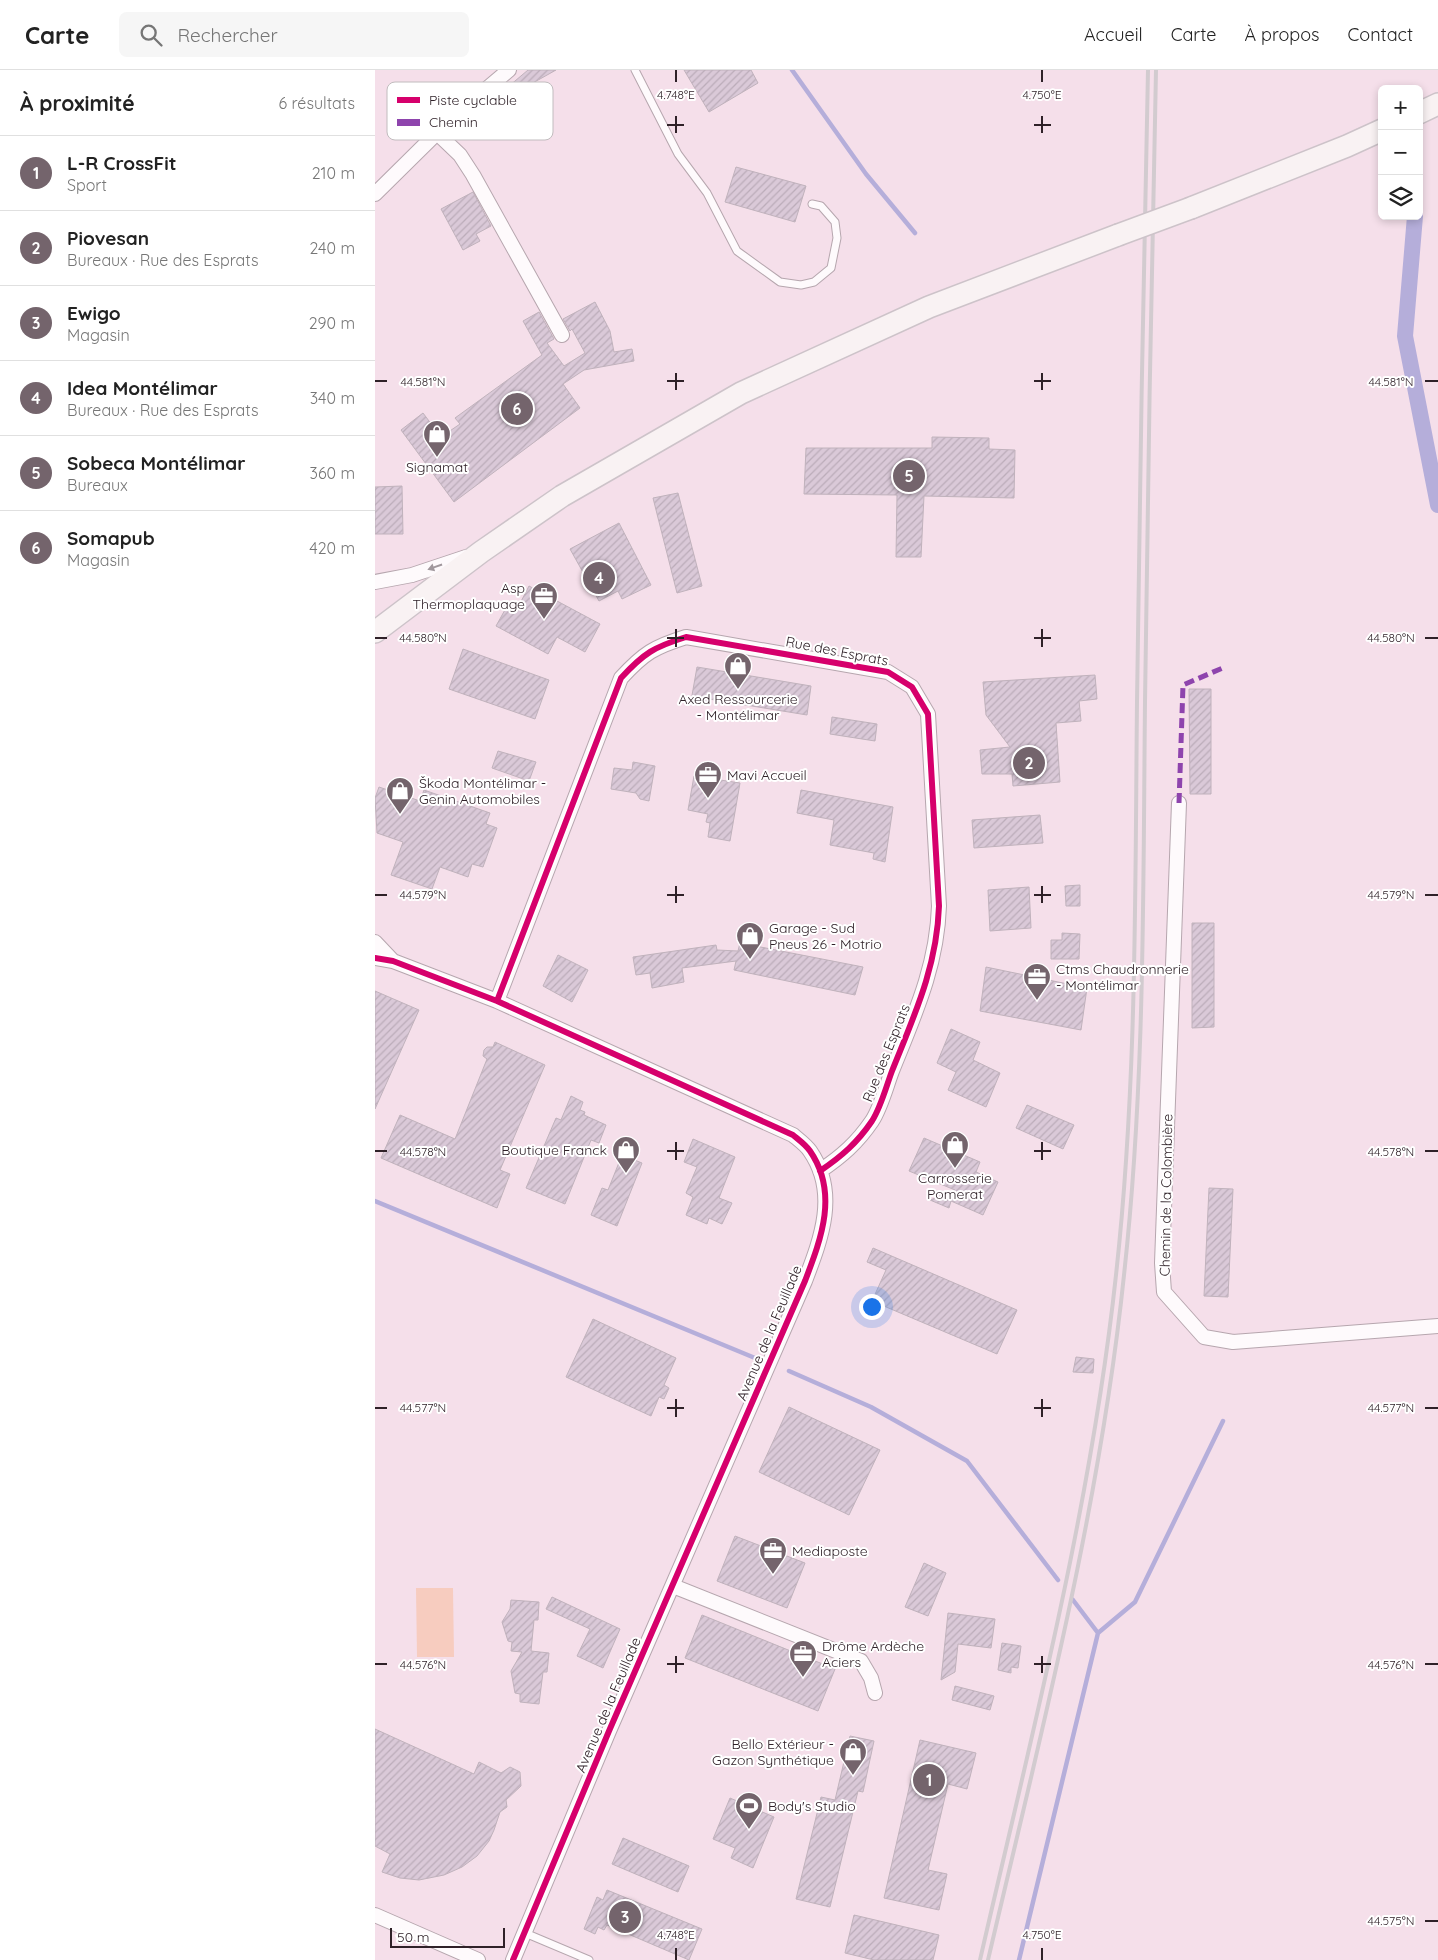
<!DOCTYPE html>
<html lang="fr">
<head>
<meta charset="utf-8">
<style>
	:root { --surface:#fff; --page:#f6f6f6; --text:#222; --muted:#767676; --line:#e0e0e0; --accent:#74646c }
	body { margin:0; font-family:Quicksand,sans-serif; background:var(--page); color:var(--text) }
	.controls { position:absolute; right:15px; top:15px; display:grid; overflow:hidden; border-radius:8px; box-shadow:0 2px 8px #0003 }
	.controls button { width:45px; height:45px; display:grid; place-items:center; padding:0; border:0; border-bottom:1px solid var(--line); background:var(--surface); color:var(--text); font:25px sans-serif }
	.scale { position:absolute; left:15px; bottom:12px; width:115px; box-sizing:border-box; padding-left:5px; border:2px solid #2f2128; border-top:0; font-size:14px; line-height:18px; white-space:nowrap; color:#2f2128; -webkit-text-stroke:4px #fff; paint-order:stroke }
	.you { position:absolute; left:496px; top:1236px; width:18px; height:18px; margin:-12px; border:4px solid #fff; border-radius:50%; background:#1a73e8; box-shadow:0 0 0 8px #1a73e833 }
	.badge { display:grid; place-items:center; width:32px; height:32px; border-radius:50%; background:var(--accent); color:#fff; font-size:16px; font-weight:700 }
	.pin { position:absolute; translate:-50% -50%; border:2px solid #fff; box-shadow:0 1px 5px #0006 }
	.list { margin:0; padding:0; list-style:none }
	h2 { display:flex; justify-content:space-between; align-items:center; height:65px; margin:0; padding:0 20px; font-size:21px }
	h2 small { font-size:16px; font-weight:400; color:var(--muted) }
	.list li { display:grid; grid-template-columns:32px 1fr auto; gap:15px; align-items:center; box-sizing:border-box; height:75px; padding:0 20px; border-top:1px solid var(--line) }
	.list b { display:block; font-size:19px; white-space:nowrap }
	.list p { margin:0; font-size:16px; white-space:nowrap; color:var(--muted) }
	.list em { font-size:16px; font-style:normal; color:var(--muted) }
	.icon { flex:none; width:28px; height:28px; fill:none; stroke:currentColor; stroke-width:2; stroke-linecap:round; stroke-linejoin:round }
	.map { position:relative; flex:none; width:1063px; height:1890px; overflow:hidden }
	header { display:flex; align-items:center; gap:30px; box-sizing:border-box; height:70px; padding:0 25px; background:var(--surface); border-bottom:1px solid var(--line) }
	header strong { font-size:24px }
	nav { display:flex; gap:28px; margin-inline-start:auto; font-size:18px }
	.search { width:350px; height:45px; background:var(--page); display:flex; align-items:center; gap:12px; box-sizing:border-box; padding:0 18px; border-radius:8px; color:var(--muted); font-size:19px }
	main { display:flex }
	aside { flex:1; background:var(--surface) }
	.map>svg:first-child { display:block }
</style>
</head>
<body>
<header>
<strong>Carte</strong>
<div class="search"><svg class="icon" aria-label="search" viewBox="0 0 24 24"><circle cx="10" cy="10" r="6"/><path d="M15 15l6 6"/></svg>Rechercher</div>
<nav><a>Accueil</a><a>Carte</a><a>À propos</a><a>Contact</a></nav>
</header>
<main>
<aside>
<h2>À proximité<small>6 résultats</small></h2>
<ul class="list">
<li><span class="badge">1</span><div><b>L-R CrossFit</b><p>Sport</p></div><em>210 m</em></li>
<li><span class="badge">2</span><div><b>Piovesan</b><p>Bureaux · Rue des Esprats</p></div><em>240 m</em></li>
<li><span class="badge">3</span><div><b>Ewigo</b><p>Magasin</p></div><em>290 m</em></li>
<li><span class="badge">4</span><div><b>Idea Montélimar</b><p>Bureaux · Rue des Esprats</p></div><em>340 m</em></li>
<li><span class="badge">5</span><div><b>Sobeca Montélimar</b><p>Bureaux</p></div><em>360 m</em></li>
<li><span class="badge">6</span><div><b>Somapub</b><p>Magasin</p></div><em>420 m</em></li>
</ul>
</aside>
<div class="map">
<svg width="1063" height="1890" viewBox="0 0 1063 1890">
	<defs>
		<pattern id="building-hatch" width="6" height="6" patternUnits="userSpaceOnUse" patternTransform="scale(1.25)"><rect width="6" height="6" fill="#dac9d8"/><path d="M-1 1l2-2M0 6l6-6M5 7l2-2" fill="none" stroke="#bbacb9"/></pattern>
	</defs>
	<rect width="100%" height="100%" fill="#f5dfea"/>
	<path fill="#f7ccbf" d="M41,1518H78L79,1587H42Z"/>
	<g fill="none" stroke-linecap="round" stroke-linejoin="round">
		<path stroke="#b5aeda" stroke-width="4.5" d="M417,0L491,104L540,163
			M0,1131L380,1288
			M414,1301L496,1337L592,1391L683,1510
			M698,1530L723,1563
			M644,1890L723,1563L760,1532L848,1351"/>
		<path stroke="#b5aeda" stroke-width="16" d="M1040,146L1030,266L1063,435"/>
	</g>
	<path fill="url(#building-hatch)" stroke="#c0b2bc" d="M153,0H181L124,32L121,27Z
		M309,0H376L383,13L334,42Z
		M361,97L431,116L420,152L350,132Z
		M98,122L116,156L101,164L105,171L88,180L66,139Z
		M220,232L235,261L239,282L257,279L259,291L209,300L188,314L205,338L79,432L26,360L48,343L66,367L85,354L80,348L167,285L148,251L164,242L179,269L172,273L189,296L210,283L197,259L195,261L188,249Z
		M557,367L614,368V379L640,380L639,428L549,426L546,487H521L522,425L429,424L431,378H557Z
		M27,416L28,464H0V417Z
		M303,423L327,516L302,523L278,428Z
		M244,453L276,515L247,529L243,521L224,531L195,479Z
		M154,516L225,554L210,582L182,567L173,584L121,556L131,538L140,543Z
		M88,579L174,610L160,649L74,619Z
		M322,597L436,616L432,645L334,629L333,634L316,631Z
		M720,605L722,629L704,631L706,651L681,653L685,712L638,716L637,704H607L605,680L635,677L611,645L608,612Z
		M814,619H836V724H815Z
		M457,647L502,654L500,671L455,664Z
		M123,681L161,692L154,711L117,698Z
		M258,692L280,696L274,731L265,729L261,723L236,719L239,698L257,700Z
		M319,706L365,713L355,771L333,767L335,753L331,752L333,744L313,740Z
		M4,717L45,731L49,720L115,743L111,754L122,758L108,797L97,794L93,807L65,797L57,819L16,805L28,772L2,763L0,728Z
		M426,720L518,737L510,792L498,789L499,783L455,775L459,750L422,743Z
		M665,745L668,773L599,778L597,750Z
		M705,815V836H691L690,816Z
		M654,817L656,858L615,861L613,820Z
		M817,853H839V957L817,958Z
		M687,863L705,864L704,889H676V870H687Z
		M365,873L488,897L480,925L359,900L361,891L307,898L309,912L277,918L275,903L261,905L258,887L341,875L342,880L363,881Z
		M183,885L213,900L197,932L168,916Z
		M611,897L712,918L706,960L605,941Z
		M0,921L44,940L0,1039Z
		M576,959L605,972L598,990L625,1003L611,1037L573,1020L581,1002L562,993Z
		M120,972L170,995L125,1100L135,1104L122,1138L6,1088L25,1045L80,1069L112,989L108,986L109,980L112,977H118Z
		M196,1026L208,1032L205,1040L210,1042L209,1045L231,1055L224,1073L216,1070L190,1134L151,1118L181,1048L186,1050Z
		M652,1035L699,1055L688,1079L641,1058Z
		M549,1068L605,1092L601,1102L623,1112L608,1145L576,1131L574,1138L555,1130L580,1120L534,1101Z
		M318,1069L360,1087L344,1128L357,1133L347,1154L334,1148L332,1154L311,1145L318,1127L311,1123L322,1097L309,1092Z
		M247,1085L267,1093L242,1156L216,1145L227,1118L233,1120Z
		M834,1118L858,1119L853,1227L829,1226Z
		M498,1178L642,1240L622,1284L497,1231L511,1200L492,1192Z
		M218,1249L301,1288L289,1315L294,1318L289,1329L284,1327L276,1346L191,1307Z
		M701,1287L719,1289L718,1303L698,1302Z
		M414,1337L505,1380L474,1445L384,1402Z
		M360,1466L430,1493L412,1538L342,1511Z
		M549,1493L571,1503L553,1546L530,1537Z
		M177,1527L245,1559L228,1598L202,1586L215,1559L171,1539Z
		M136,1530L164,1532L163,1550H159L156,1581L174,1583L172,1602H168L164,1634L145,1632V1624L140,1623L136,1601L147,1582L136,1581L137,1572L133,1571L127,1552L135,1539Z
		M573,1543L620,1549L616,1578L583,1574L580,1602L566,1610Z
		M327,1545L460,1599L443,1641L310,1588Z
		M627,1573L646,1576L643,1598L636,1597V1603L623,1600Z
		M580,1616L619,1626L615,1640L577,1630Z
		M0,1659L99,1704L104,1692L126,1703L135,1697L145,1702L146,1716L131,1730L132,1737L125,1742L119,1760L114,1771L102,1786L87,1797L69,1805L44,1810L25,1808L7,1802L15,1784L0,1776Z
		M475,1666L499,1671L488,1722L483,1721L455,1837L421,1829L446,1727L460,1730Z
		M545,1670L601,1683L592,1719L573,1714L553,1800L572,1804L564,1840L509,1828Z
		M355,1728L399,1747L378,1798L356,1788L360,1778L338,1769Z
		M248,1768L314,1796L303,1822L237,1794Z
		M232,1820L327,1859L314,1890L232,1855L229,1860L223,1857L220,1864L209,1859L222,1827L228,1830Z
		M479,1845L564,1865L558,1890H499L470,1883Z"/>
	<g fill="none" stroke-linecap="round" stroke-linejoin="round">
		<defs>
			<path id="service" d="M260,0L303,84L332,123L362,181L405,212L426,215L439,212L456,198L462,168L460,152L446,136L437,134
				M150,1863L214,1890"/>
			<path id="minor" d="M62,63L85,85L98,105L187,265
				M0,124L77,48L134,0
				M0,512L37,505L91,487
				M804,733L787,1193L789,1222L829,1267L858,1272L1063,1256
				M0,872L18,891
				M0,888L18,891L122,931L418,1065C424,1070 431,1075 435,1081C464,1123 446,1169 430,1211L234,1661L138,1890
				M122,931L246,608C269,583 279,577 311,567L513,602L537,617L553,644L564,836C562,897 539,946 517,1001C511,1017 506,1037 497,1051C482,1073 467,1086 445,1101
				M298,1516L486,1591L496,1608L500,1623
				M0,1845L103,1890"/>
			<path id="primary" d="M1044,43L1063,34
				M816,138L972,76L1007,60
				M0,562L106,482L187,426L366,323L554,237L743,165"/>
		</defs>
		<use href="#service" stroke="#b6a6ae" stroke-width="9"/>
		<use href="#minor" stroke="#b6a6ae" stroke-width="16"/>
		<use href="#primary" stroke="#cdc3c9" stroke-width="24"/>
		<use href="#service" stroke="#fefafc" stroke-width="7"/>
		<use href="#minor" stroke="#fefafc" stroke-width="14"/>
		<use href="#primary" stroke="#f9f2f3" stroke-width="21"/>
		<path stroke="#d2cbcf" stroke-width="4" d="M605,1890C657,1663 716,1437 741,1205C762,1015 760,823 762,632C764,421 769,211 773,0
			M613,1890C666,1663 725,1437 749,1205C770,1015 768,823 770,632C772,421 777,211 781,0"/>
		<defs>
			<path id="primary-bridge" d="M743,165L816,138"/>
		</defs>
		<use href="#primary-bridge" stroke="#cdc3c9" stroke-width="24" stroke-linecap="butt"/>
		<use href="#primary-bridge" stroke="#f9f2f3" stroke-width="21"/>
		<path stroke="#8e44ad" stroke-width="5" stroke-dasharray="10 5" stroke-linecap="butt" d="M804,733L808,615L850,597"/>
		<defs>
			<path id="cycleway" d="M0,888L18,891L122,931L418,1065C424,1070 431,1075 435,1081C464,1123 446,1169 430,1211L234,1661L138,1890
				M122,931L246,608C269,583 279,577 311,567L513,602L537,617L553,644L564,836C562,897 539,946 517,1001C511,1017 506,1037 497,1051C482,1073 467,1086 445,1101"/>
		</defs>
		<use href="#cycleway" stroke="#fff" stroke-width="9"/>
		<use href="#cycleway" stroke="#d6006c" stroke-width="6"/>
	</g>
	<defs><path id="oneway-solid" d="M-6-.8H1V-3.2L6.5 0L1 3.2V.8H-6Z" transform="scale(1.25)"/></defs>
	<use fill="#a1989d" href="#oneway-solid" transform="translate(60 497) rotate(161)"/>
	<path fill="none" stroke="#2f2128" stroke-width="2" d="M301,0V12M667,0V12M301,46V63M667,46V63M292,55H309M659,55H676M301,303V320M667,303V320M0,311H12M292,311H309M659,311H676M1050,311H1063M301,559V577M667,559V577M0,568H12M292,568H309M659,568H676M1050,568H1063M301,816V833M667,816V833M0,825H12M292,825H309M659,825H676M1050,825H1063M301,1072V1090M667,1072V1090M0,1081H12M292,1081H309M659,1081H676M1050,1081H1063M301,1329V1347M667,1329V1347M0,1338H12M292,1338H309M659,1338H676M1050,1338H1063M301,1586V1603M667,1586V1603M0,1594H12M292,1594H309M659,1594H676M1050,1594H1063M1050,1851H1063M301,1878V1890M667,1878V1890"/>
	<defs>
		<symbol id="shop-pin" viewBox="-11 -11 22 30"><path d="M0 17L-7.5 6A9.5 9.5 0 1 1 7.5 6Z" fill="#74646c" stroke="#fff"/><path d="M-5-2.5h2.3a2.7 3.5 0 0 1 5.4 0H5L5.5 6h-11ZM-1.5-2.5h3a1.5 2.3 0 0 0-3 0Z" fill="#fff"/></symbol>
		<symbol id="office-pin" viewBox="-11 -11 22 30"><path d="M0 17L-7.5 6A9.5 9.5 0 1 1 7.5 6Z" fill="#74646c" stroke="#fff"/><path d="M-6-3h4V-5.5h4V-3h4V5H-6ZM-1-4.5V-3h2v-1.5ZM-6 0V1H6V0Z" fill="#fff"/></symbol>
		<symbol id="stadium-pin" viewBox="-11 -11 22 30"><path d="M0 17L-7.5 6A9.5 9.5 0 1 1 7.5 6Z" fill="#74646c" stroke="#fff"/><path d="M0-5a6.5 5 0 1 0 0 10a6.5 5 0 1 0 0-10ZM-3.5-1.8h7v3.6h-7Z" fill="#fff"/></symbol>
	</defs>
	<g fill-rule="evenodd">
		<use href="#shop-pin" x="46" y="348" width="32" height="43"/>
		<use href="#office-pin" x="153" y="510" width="32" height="43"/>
		<use href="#shop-pin" x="347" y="580" width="32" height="43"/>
		<use href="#office-pin" x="317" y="689" width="32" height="43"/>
		<use href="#shop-pin" x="9" y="705" width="32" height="43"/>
		<use href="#shop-pin" x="359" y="850" width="32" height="43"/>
		<use href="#office-pin" x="646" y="891" width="32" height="43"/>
		<use href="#shop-pin" x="564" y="1059" width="32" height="43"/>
		<use href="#shop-pin" x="235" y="1064" width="32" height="43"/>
		<use href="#office-pin" x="382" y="1465" width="32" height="43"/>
		<use href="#office-pin" x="412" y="1568" width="32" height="43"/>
		<use href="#shop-pin" x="462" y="1666" width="32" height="43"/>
		<use href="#stadium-pin" x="358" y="1720" width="32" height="43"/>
	</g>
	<g text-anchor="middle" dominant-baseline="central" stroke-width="4" stroke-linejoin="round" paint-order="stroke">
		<g font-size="14" fill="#2f2128" stroke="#fff" text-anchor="start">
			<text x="62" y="397" text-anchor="middle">Signamat</text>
			<text x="150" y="518" text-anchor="end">Asp<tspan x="150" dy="16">Thermoplaquage</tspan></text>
			<text x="363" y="629" text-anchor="middle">Axed Ressourcerie<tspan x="363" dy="16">- Montélimar</tspan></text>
			<text x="352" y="705">Mavi Accueil</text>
			<text x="44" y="713">Škoda Montélimar -<tspan x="44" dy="16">Genin Automobiles</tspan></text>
			<text x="394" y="858">Garage - Sud<tspan x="394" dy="16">Pneus 26 - Motrio</tspan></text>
			<text x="681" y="899">Ctms Chaudronnerie<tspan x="681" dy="16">- Montélimar</tspan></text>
			<text x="232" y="1080" text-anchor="end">Boutique Franck</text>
			<text x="580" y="1108" text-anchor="middle">Carrosserie<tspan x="580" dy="16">Pomerat</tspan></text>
			<text x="417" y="1481">Mediaposte</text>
			<text x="447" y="1576">Drôme Ardèche<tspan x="447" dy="16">Aciers</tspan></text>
			<text x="459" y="1674" text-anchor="end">Bello Extérieur -<tspan x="459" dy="16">Gazon Synthétique</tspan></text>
			<text x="393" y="1736">Body's Studio</text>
		</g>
		<g font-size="14" fill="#2f2128" stroke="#fff">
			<text transform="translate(462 581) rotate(11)">Rue des Esprats</text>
			<text transform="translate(511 983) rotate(-68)">Rue des Esprats</text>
			<text transform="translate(791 1125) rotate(-89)">Chemin de la Colombière</text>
			<text transform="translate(394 1263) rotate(-67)">Avenue de la Feuillade</text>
			<text transform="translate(233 1635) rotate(-67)">Avenue de la Feuillade</text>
		</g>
	</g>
	<rect x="12" y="12" width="166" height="58" rx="8" fill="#fff" stroke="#c1bcbe" stroke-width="1"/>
	<rect x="22" y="27" width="23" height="6" fill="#d6006c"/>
	<rect x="22" y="49" width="23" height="7" fill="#8e44ad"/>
	<g font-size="14" fill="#2f2128">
		<text x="54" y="35">Piste cyclable</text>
		<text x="54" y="57">Chemin</text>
	</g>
	<g font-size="12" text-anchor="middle" fill="#2f2128" stroke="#fff" stroke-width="4" stroke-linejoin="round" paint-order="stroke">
		<text x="301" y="29">4.748°E</text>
		<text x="667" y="29">4.750°E</text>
		<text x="48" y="316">44.581°N</text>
		<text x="1016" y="316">44.581°N</text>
		<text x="48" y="572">44.580°N</text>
		<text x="1016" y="572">44.580°N</text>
		<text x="48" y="829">44.579°N</text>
		<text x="1016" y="829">44.579°N</text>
		<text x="48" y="1086">44.578°N</text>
		<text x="1016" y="1086">44.578°N</text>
		<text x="48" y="1342">44.577°N</text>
		<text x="1016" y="1342">44.577°N</text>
		<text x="48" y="1599">44.576°N</text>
		<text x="1016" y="1599">44.576°N</text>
		<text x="1016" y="1855">44.575°N</text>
		<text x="301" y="1869">4.748°E</text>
		<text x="667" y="1869">4.750°E</text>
	</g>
</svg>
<div class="controls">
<button>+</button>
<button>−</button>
<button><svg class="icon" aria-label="layers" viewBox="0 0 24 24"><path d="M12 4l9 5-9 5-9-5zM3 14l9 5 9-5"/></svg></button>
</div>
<div class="scale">50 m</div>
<div class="you"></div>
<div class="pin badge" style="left:554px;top:1710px">1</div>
<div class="pin badge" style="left:654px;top:693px">2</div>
<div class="pin badge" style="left:250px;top:1847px">3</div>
<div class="pin badge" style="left:224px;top:508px">4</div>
<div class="pin badge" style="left:534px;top:406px">5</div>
<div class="pin badge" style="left:142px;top:339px">6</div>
</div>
</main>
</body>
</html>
